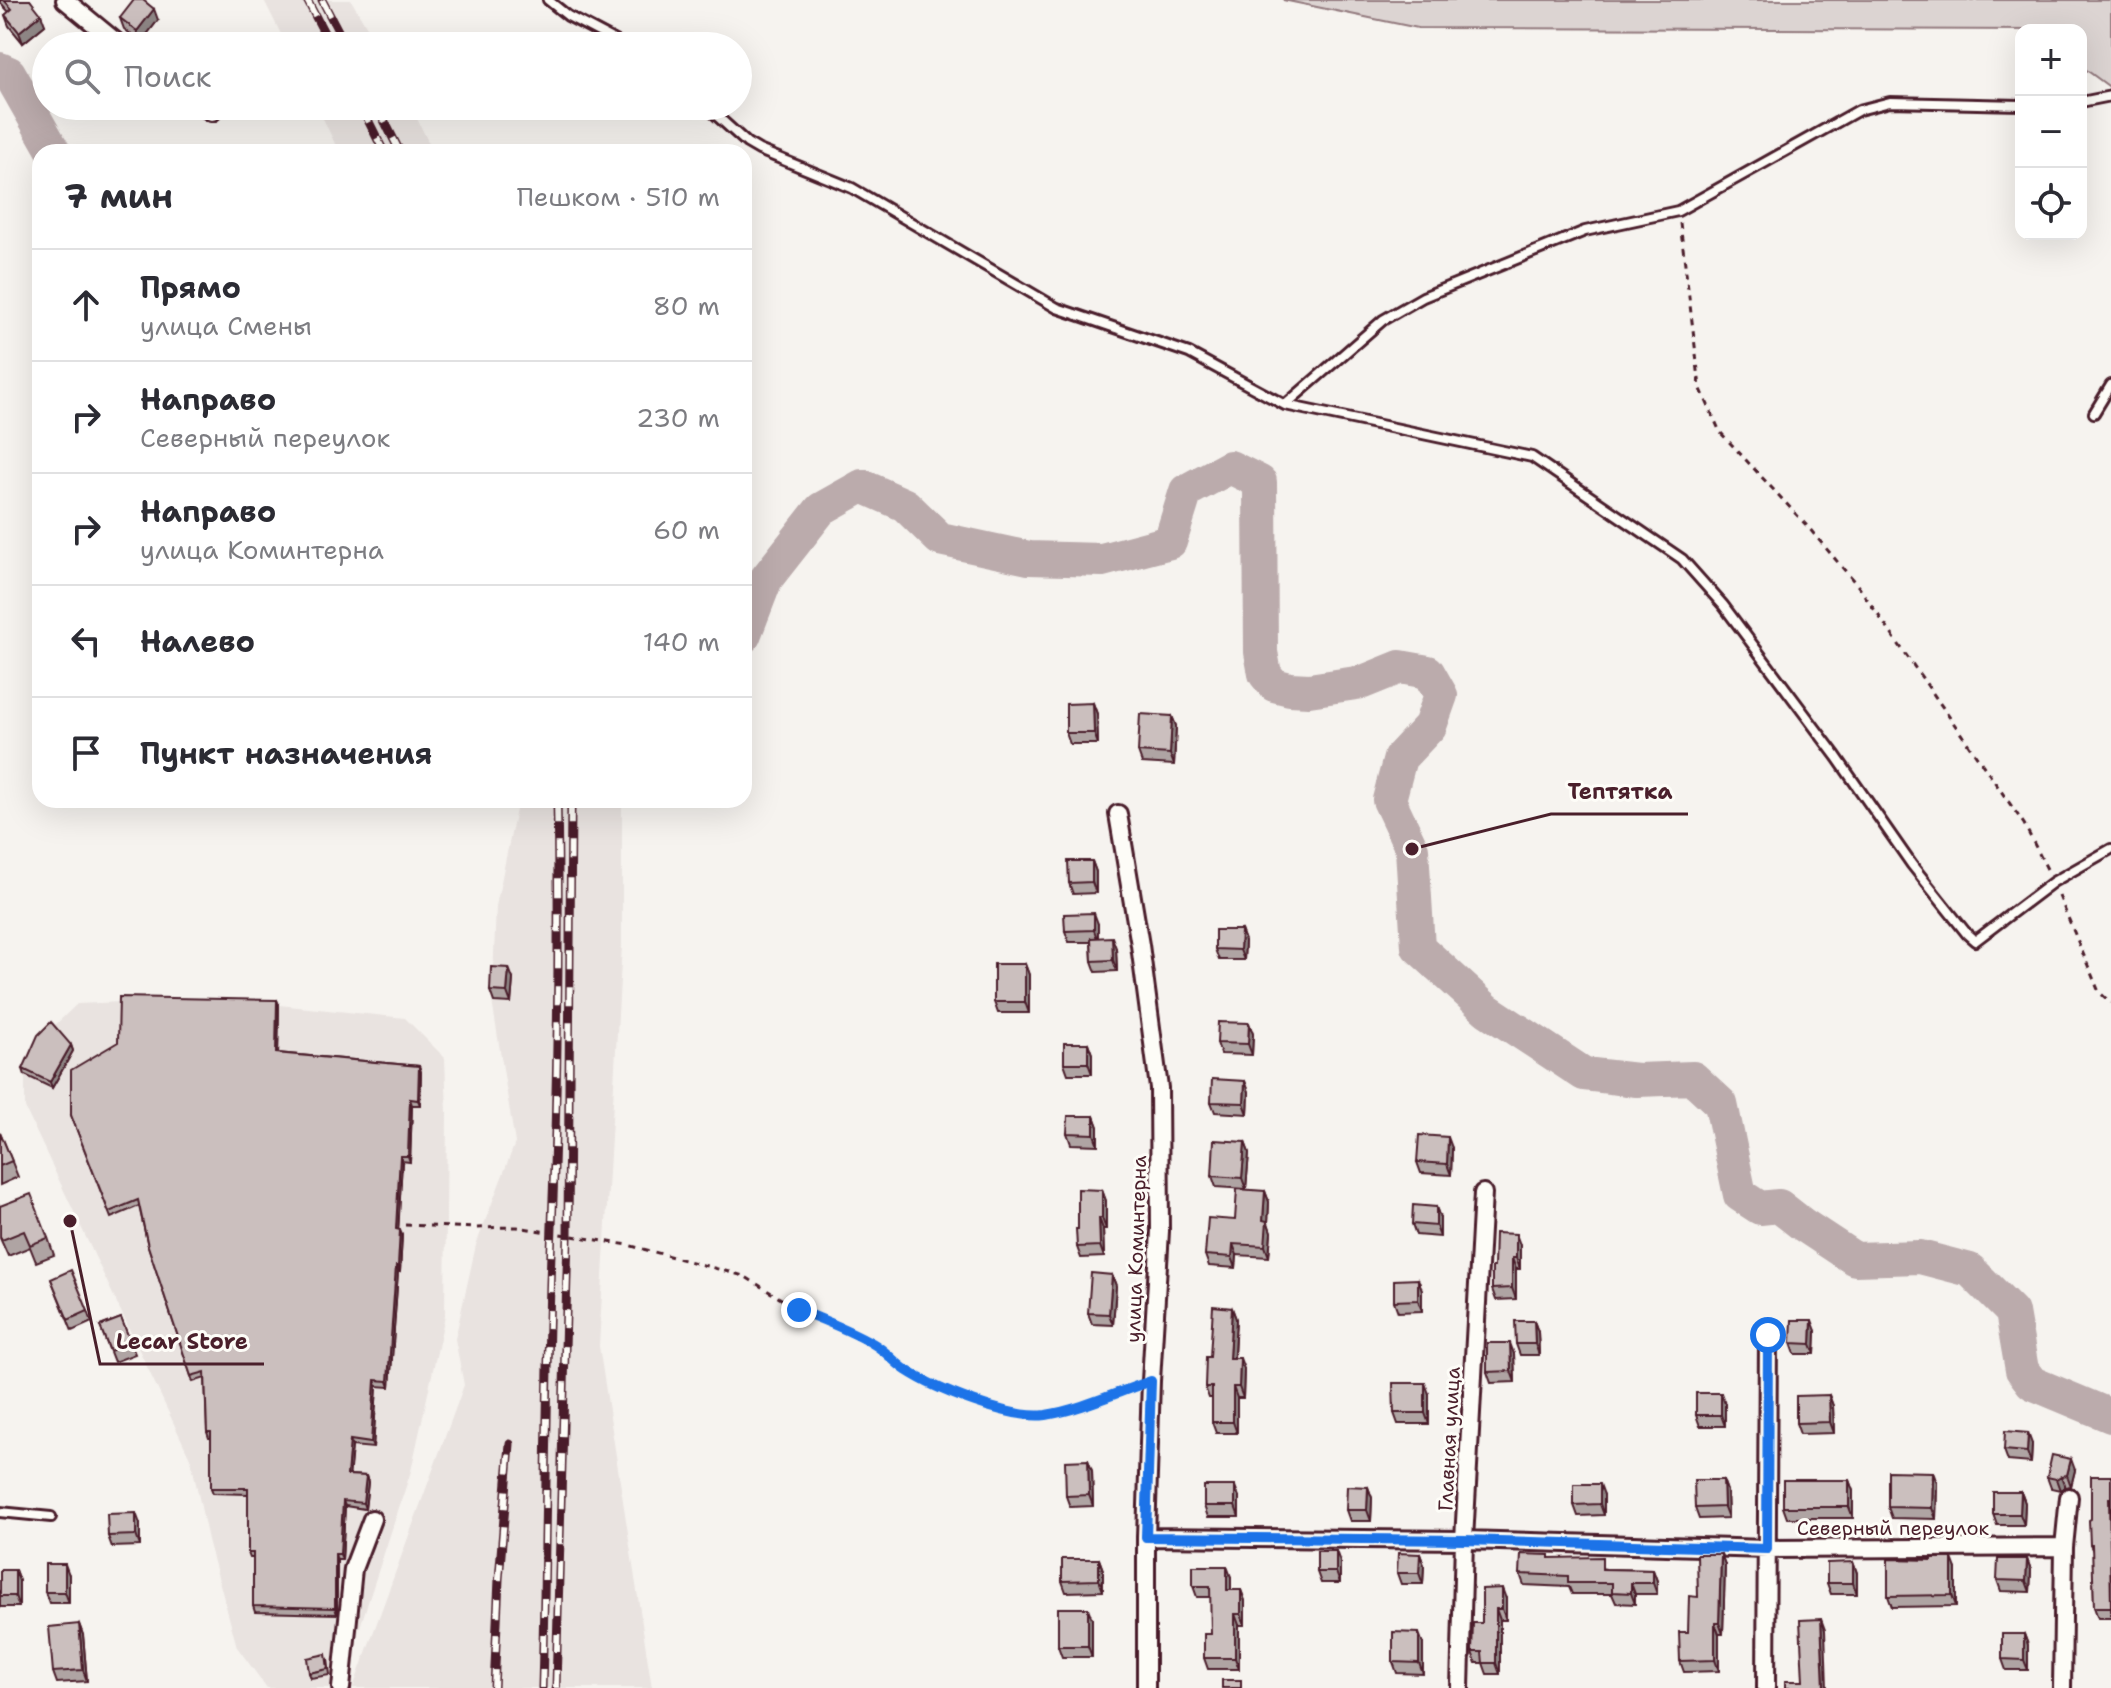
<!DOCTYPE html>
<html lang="ru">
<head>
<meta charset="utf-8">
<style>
	:root { --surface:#fff; --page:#f2f2f3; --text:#2b2b33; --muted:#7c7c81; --line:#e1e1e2 }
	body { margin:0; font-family:"Shantell Sans",sans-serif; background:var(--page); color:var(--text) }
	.controls { position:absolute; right:24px; top:24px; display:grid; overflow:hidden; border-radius:16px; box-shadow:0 8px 32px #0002 }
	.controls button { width:72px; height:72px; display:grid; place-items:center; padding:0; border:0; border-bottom:2px solid var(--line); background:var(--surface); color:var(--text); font:40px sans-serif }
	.stop { position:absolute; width:24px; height:24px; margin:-18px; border:6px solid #1a73e8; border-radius:50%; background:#fff }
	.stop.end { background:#1a73e8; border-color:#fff; box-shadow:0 2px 8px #0008 }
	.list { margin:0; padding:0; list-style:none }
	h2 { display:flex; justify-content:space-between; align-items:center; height:104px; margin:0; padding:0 32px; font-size:34px }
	h2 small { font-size:26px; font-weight:400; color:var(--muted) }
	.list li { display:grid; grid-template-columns:52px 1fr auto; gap:24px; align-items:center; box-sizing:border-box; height:112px; padding:0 32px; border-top:2px solid var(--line) }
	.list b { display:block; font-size:30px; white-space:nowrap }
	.list p { margin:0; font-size:26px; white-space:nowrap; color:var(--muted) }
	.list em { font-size:26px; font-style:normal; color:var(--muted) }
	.icon { flex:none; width:44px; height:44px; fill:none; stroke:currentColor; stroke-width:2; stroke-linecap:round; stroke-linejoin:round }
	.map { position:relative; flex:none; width:2111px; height:1688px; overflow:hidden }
	.search { position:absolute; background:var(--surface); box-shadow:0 8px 32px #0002; left:32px; top:32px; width:720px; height:88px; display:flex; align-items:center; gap:20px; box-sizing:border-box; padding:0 28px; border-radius:44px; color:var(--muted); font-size:30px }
	.panel { position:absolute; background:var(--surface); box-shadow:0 8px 32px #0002; left:32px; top:144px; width:720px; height:664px; border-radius:24px }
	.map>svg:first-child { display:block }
</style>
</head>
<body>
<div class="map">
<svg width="2111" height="1688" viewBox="0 0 2111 1688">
	<rect width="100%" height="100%" fill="#f6f3ef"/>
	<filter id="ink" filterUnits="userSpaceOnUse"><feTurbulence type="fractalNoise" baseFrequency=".0125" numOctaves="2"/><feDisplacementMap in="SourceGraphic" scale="16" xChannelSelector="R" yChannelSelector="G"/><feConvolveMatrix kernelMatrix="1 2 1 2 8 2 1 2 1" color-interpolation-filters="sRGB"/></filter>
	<g filter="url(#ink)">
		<path fill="#e9e3e0" d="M264,0H351L378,46H287Z
			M317,106H411L433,152H339Z
			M518,800H622V945L599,1346L652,1688H353L464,1385L455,1339L476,1245L515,1143L492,1001L496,906Z
			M121,1002L279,1005L405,1018L445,1058L447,1113L445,1315L411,1471L340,1688H267L237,1647L208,1540L191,1460L25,1108V1075L53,1027L77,1004Z"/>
		<path fill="#dcd4d2" stroke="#937a7e" stroke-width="2" d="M1283,0H2111V88L2081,66V30L1418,28Z"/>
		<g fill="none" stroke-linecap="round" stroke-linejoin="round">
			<path stroke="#bbabac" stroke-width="34" d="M0,69L9,73L54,152
				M744,636L766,579L821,509L862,486L905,505L940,539L1029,558L1102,560L1170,542L1186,491L1230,467L1260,482L1261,652L1265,674L1274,685L1290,689L1309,690L1363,682L1400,667L1428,672L1441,695L1430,726L1400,758L1389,800L1412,849L1418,947L1487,1010L1584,1074L1637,1080L1693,1078L1721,1104L1740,1195L1760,1208L1779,1206L1802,1224L1855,1259L1920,1257L1970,1270L2012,1312L2022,1370L2032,1383L2111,1416"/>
			<defs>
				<path id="service" d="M548,0L568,16L625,46
					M2081,102L2111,96
					M706,106L747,143L759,150L852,188L1057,308L1189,353L1285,405L1532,457L1682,559L1723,605L1836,756L1912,865L1967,934L1975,941L2053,882L2111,849
					M1285,405L1383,320L1423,297L1585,231L1678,211L1859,110L1890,102L2021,105
					M2094,413L2111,385
					M0,1512L51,1517"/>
				<path id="minor" d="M65,0L121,46
					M203,106L212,112
					M1118,814L1140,945L1159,1088L1160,1231L1151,1381L1146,1537V1688
					M1146,1537L1464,1540L1767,1549L2064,1547
					M341,1688L353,1569L372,1519
					M1460,1688L1464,1540L1483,1193
					M1766,1688L1768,1335
					M2062,1688L2064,1547L2069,1497"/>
			</defs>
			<use href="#service" stroke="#4a1f2b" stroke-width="14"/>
			<use href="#minor" stroke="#4a1f2b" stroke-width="22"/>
			<path stroke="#4a1f2b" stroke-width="3" stroke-dasharray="6 6" stroke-linecap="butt" d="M1680,223L1700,387L1720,432L1808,527L1858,586L2024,824L2048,871
				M2059,896L2099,992L2111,1003
				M405,1225L474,1228L517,1227L628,1245L744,1276L799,1310L873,1343L908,1371L964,1398L993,1408L1020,1414L1044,1415L1095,1402L1132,1387"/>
			<use href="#service" stroke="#fdfcf7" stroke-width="8"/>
			<use href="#minor" stroke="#fdfcf7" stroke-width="16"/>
			<defs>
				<path id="rail" d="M307,0L331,46
					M322,0L346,46
					M361,106L384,152
					M377,106L400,152
					M494,1688L499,1579L510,1444
					M542,1688C546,1543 546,1398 551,1253C557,1102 560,951 557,800
					M556,1688L568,1236L571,800"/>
			</defs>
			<use href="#rail" stroke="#4a1f2b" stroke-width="9"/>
			<use href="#rail" stroke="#fdfcf7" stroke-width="6" stroke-dasharray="18" stroke-linecap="butt"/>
		</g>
		<path fill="#afa4a3" stroke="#4a1f2b" stroke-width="2" d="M0,0H30L45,25L23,43L9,26L5,15L9,12L0,2Z
			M120,18L158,20L141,42L124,29Z
			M116,106H139L133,116Z
			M1093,703L1097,714L1098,744H1070L1066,733Z
			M1172,716L1176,726L1174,765L1142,763L1138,752Z
			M1092,861L1096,872V893L1073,894L1069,883Z
			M1098,924V938L1116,948L1117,971L1096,972L1092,961L1091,942H1069L1065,931Z
			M1241,930L1245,941L1244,960H1219L1215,949Z
			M1025,964L1029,975V1013H998L994,1002Z
			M513,979L511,1003L494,1002L490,991Z
			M277,1000L279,1005L278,1053L419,1066L421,1072L420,1105H412L410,1162L402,1161L398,1229L402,1235L400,1272L398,1271L390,1387L377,1386L373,1448L352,1446L349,1475L366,1476L368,1482L365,1509L345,1506L342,1560H337V1614L255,1612L253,1606V1558H250L248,1553V1494L213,1493L211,1488V1438H209L207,1432L205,1378L193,1382L148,1246L139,1206L111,1218L71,1115Z
			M1249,1023L1253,1034L1252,1055L1221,1054L1217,1043Z
			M1088,1043L1092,1054V1074H1068L1064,1063Z
			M71,1045L73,1051L52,1088L25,1075L23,1069Z
			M1245,1081L1249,1092L1248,1114L1215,1112L1211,1102Z
			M1094,1116L1098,1127V1145L1071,1144L1067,1133Z
			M0,1132L18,1177L0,1185Z
			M1245,1142L1249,1153L1246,1189L1216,1187L1212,1176Z
			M1452,1148L1451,1175L1421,1173L1417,1162Z
			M1102,1190L1106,1201V1229H1103L1104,1257L1081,1258L1077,1247L1078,1229Z
			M1265,1191L1269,1202L1268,1223L1271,1232L1269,1257L1237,1255L1236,1268L1209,1266L1205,1255L1235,1220Z
			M0,1206L48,1238L54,1255L36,1262L30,1247L8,1256L0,1238Z
			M1436,1207L1440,1218V1237L1416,1235L1412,1224Z
			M1520,1245V1269H1516V1299L1496,1300L1492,1289L1494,1267Z
			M1112,1275L1116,1286L1113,1325L1092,1324L1088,1313Z
			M51,1279L88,1311L92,1322L72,1331Z
			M1418,1279L1422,1290V1311L1398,1312L1394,1301Z
			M1232,1308L1236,1319L1234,1358L1244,1369L1243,1398H1237V1433H1216L1212,1422V1398H1209L1205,1387L1210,1357Z
			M121,1318L135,1354L114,1362L100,1326Z
			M1534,1321L1538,1332L1539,1355H1520L1516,1344Z
			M1816,1331L1815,1354H1795L1791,1343Z
			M1514,1354L1515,1382L1491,1383L1487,1372Z
			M1429,1394V1424H1398L1394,1413Z
			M1829,1395L1833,1406L1834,1433L1800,1434L1796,1423Z
			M1725,1404V1426H1700L1696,1415Z
			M2032,1444L2031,1463L2008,1461L2004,1450Z
			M1088,1460L1092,1471L1093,1506L1070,1507L1066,1496Z
			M2075,1470L2071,1486L2065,1487L2060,1490L2051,1488L2047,1477Z
			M2111,1476V1618H2098L2094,1607L2093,1551L2090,1545L2091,1519Z
			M1723,1480L1727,1491L1728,1518L1699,1519L1695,1508Z
			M1849,1480L1853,1491V1518H1787L1783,1507Z
			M1937,1483L1936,1519L1892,1518L1888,1507Z
			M1368,1487L1372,1498L1371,1521H1350L1346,1510Z
			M2021,1492L2025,1503L2024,1525H1997L1993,1514Z
			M1604,1495V1515L1578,1516L1574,1505Z
			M1239,1497V1517H1208L1204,1506Z
			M140,1524V1546L112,1547L108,1536Z
			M1420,1554L1424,1565L1423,1584H1401L1397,1573Z
			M1721,1554L1725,1565L1723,1634H1719V1671L1684,1672L1680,1661L1698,1597Z
			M1550,1558L1606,1569L1653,1570L1657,1581V1594H1635V1604L1616,1603L1612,1594H1572L1569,1587L1524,1585L1520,1574Z
			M1099,1559L1103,1570V1591L1066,1592L1062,1581Z
			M2027,1559L2031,1570L2030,1592L2001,1591L1997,1580Z
			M1340,1562V1583H1321L1317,1572Z
			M1853,1562L1857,1573V1594H1831L1827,1583Z
			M1956,1569V1606L1892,1607L1888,1596Z
			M0,1570H15L19,1581V1607H0Z
			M69,1575V1603H49L45,1592Z
			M1231,1577V1590H1241L1245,1601V1625H1239V1669H1208L1204,1658L1211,1634V1597H1197L1193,1586Z
			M1506,1599V1620H1500V1674H1487L1483,1663H1476L1472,1652L1482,1623Z
			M1092,1619V1657H1062L1058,1646Z
			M79,1624L83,1635L87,1681L57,1683L53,1672Z
			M2024,1634L2028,1645V1670H2006L2002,1659Z
			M1423,1644V1674L1397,1673L1393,1662Z
			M328,1659L330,1675L311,1678L309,1673Z"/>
		<path fill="#8e8685" stroke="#4a1f2b" stroke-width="2" d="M154,9L158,20L141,42L137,31Z
			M41,14L45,25L23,43L19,32Z
			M129,106H139L133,116Z
			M1093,703L1097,714L1098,744L1094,733Z
			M1172,716L1176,726L1174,765L1170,754Z
			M1092,861L1096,872V893L1092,882Z
			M1094,913L1098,924V941L1094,930Z
			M1241,930L1245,941L1244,960L1240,950Z
			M1112,937L1116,948L1117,971L1113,960Z
			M1025,964L1029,975V1013L1025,1002Z
			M509,968L513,979L511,1003L507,992Z
			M277,1000L279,1005L278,1059L276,1053Z
			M1249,1023L1253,1034L1252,1055L1248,1044Z
			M1088,1043L1092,1054V1074L1088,1063Z
			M71,1045L73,1051L52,1088L50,1082Z
			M419,1066L421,1072L420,1105L418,1100Z
			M1245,1081L1249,1092L1248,1114L1244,1103Z
			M410,1099L412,1105L410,1162L408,1156Z
			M1094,1116L1098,1127V1145L1094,1134Z
			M1448,1137L1452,1148L1451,1175L1447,1164Z
			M1245,1142L1249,1153L1246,1189L1242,1178Z
			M400,1156L402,1161L398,1235L396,1229Z
			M1102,1190L1106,1201V1229L1102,1218Z
			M1265,1191L1269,1202L1268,1223L1271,1232L1269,1257L1265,1246L1263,1220Z
			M1436,1207L1440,1218V1237L1436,1226Z
			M1099,1218L1103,1229L1104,1257L1100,1246Z
			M400,1230L402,1235L400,1272L398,1266Z
			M1516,1234L1520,1245V1269L1516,1258Z
			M1233,1244L1237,1255L1236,1268L1232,1257Z
			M1512,1258L1516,1269V1299L1512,1288Z
			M396,1266L398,1271L390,1387L388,1381Z
			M1112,1275L1116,1286L1113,1325L1109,1314Z
			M1418,1279L1422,1290V1311L1418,1300Z
			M1232,1308L1236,1319L1233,1369L1229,1358Z
			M1812,1320L1816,1331L1815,1354L1811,1344Z
			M1534,1321L1538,1332L1539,1355L1535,1344Z
			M1510,1343L1514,1354L1515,1382L1511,1371Z
			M1240,1358L1244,1369L1243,1398L1239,1387Z
			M375,1380L377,1386L373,1448L371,1443Z
			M1425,1383L1429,1394V1424L1425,1413Z
			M1233,1387L1237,1398V1433L1233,1422Z
			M1721,1393L1725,1404V1426L1721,1415Z
			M1829,1395L1833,1406L1834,1433L1830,1422Z
			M2028,1433L2032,1444L2031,1463L2027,1452Z
			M350,1440L352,1446L349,1480L347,1475Z
			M2071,1459L2075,1470L2071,1486L2067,1475Z
			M1088,1460L1092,1471L1093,1506L1089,1495Z
			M1933,1472L1937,1483L1936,1519L1932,1508Z
			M366,1476L368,1482L365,1509L363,1503Z
			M2061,1476L2065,1487L2060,1490L2056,1479Z
			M1723,1480L1727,1491L1728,1518L1724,1507Z
			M1849,1480L1853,1491V1518L1849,1507Z
			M1600,1484L1604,1495V1515L1600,1504Z
			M1235,1486L1239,1497V1517L1235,1506Z
			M1368,1487L1372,1498L1371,1521L1367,1510Z
			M2021,1492L2025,1503L2024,1525L2020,1514Z
			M2109,1498L2111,1503V1558Z
			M343,1501L345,1506L342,1560L340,1554Z
			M136,1513L140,1524V1546L136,1535Z
			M1336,1551L1340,1562V1583L1336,1572Z
			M335,1554L337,1560V1614L335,1608Z
			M1420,1554L1424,1565L1423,1584L1419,1573Z
			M1721,1554L1725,1565L1723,1634L1719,1623Z
			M1952,1558L1956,1569V1606L1952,1595Z
			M1099,1559L1103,1570V1591L1099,1580Z
			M2027,1559L2031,1570L2030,1592L2026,1581Z
			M1853,1562L1857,1573V1594L1853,1583Z
			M65,1564L69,1575V1603L65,1592Z
			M1227,1566L1231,1577V1601L1227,1590Z
			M15,1570L19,1581V1607L15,1596Z
			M1653,1570L1657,1581V1594L1653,1583Z
			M1631,1583L1635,1594V1604L1631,1593Z
			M1502,1588L1506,1599V1620L1502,1609Z
			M1241,1590L1245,1601V1625L1241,1614Z
			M1088,1608L1092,1619V1657L1088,1646Z
			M1496,1609L1500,1620V1674L1496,1663Z
			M1235,1614L1239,1625V1669L1235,1658Z
			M1821,1619L1825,1630L1827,1688H1824Z
			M1715,1623L1719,1634V1671L1715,1660Z
			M79,1624L83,1635L87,1681L83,1670Z
			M1419,1633L1423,1644V1674L1419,1663Z
			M2024,1634L2028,1645V1670L2024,1660Z"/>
		<path fill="#cbbfbe" stroke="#4a1f2b" stroke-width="2" d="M4,0H30L41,14L19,32L5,15L12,9Z
			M134,0H143L154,9L137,31L120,18Z
			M1093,703L1094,733H1066V704Z
			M1140,714L1172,716L1170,754L1138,752Z
			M1068,861H1092V882L1069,883Z
			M1094,913V930L1065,931L1064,914Z
			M1215,930H1241L1240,950L1215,949Z
			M1112,937L1113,960L1092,961L1091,938Z
			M994,964H1025V1002H994Z
			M491,967L509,968L507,992L490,991Z
			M119,997L277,1000L276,1053L419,1066L418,1100L410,1099L408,1156H400L396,1229L400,1230L398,1266H396L388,1381L375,1380L371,1443L350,1440L347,1475L366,1476L363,1503L343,1501L340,1554H335V1608L253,1606V1553H248V1488H211V1432H207L205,1372L191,1376L148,1246L138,1200L109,1212L71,1115V1070L118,1042Z
			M51,1022L71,1045L50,1082L23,1069L38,1035Z
			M1218,1022L1249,1023L1248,1044L1217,1043Z
			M1064,1043H1088V1063H1064Z
			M1212,1079L1245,1081L1244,1103L1211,1102Z
			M1068,1116H1094V1134L1067,1133Z
			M0,1132L12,1161L0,1166Z
			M1419,1135L1448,1137L1447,1164L1417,1162Z
			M1214,1140L1245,1142L1242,1178L1212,1176Z
			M1078,1189L1102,1190V1218H1099L1100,1246L1077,1247L1076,1229H1078Z
			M1237,1189L1265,1191L1263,1220L1267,1221L1265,1246L1233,1244L1232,1257L1205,1255L1208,1218L1235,1220Z
			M31,1194L48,1238L30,1245L24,1231L2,1240L0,1236V1206Z
			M1413,1205L1436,1207V1226L1412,1224Z
			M1495,1233L1516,1234V1258H1512V1288L1492,1289V1267H1494Z
			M71,1270L88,1311L68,1320L51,1279Z
			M1091,1273L1112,1275L1109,1314L1088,1313Z
			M1418,1279V1300L1394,1301V1280Z
			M1213,1306L1232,1308L1229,1358H1240L1239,1387H1233V1422H1212V1387H1205L1206,1357H1210Z
			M121,1318L131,1343L110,1351L100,1326Z
			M1792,1320H1812L1811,1344L1791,1343Z
			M1515,1321H1534L1535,1344H1516Z
			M1487,1343H1510L1511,1371L1487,1372Z
			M1393,1383H1425V1413H1394Z
			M1696,1393H1721V1415H1696Z
			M1829,1395L1830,1422L1796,1423V1396Z
			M2005,1431L2028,1433L2027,1452L2004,1450Z
			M2052,1455L2071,1459L2067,1475L2061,1476L2056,1479L2047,1477Z
			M1088,1460L1089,1495L1066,1496L1065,1461Z
			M1888,1471L1933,1472L1932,1508L1888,1507Z
			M2091,1476H2111V1498H2109L2111,1607H2094L2092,1545H2090L2089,1520L2091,1519Z
			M1694,1480H1723L1724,1507L1695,1508Z
			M1783,1480H1849V1507H1783Z
			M1574,1484H1600V1504L1574,1505Z
			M1204,1486H1235V1506H1204Z
			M1347,1486L1368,1487L1367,1510H1346Z
			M1993,1492H2021L2020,1514H1993Z
			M136,1513V1535L108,1536L107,1514Z
			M1317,1551H1336V1572H1317Z
			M1398,1553L1420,1554L1419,1573H1397Z
			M1521,1554L1549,1555V1558L1602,1557V1569L1653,1570V1583H1631V1593L1612,1592V1583H1568V1576L1520,1574Z
			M1697,1554H1721L1719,1623H1715V1660L1680,1661L1679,1632H1688L1689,1596L1698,1597Z
			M1932,1558H1952V1595L1888,1596V1559L1932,1560Z
			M1062,1559H1099V1580L1062,1581Z
			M1998,1559H2027L2026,1581L1997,1580Z
			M1853,1562V1583H1827V1563Z
			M45,1564H65V1592H45Z
			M1193,1566H1227V1590H1241V1614H1235V1658H1204V1634H1211L1210,1586H1193Z
			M0,1570H15V1596H0Z
			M1502,1588V1609H1496V1663H1483L1482,1652H1472L1473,1623H1482V1589Z
			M1058,1608H1088V1646H1058Z
			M1821,1619L1824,1688H1785V1681H1803L1800,1620Z
			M79,1624L83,1670L53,1672L49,1627Z
			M1393,1632L1419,1633V1663L1393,1662Z
			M2002,1634H2024V1660L2002,1659Z
			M326,1654L328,1669L309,1673L307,1658Z
			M1222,1680H1241V1688H1222Z"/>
	</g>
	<g fill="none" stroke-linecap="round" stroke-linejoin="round" filter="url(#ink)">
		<path stroke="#1a73e8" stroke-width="10" d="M799,1310C823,1320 850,1330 872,1343C885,1350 894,1362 906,1370C935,1389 1011,1420 1046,1415C1082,1409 1117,1392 1151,1381L1146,1537L1464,1540L1767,1549L1768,1335"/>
	</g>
	<g text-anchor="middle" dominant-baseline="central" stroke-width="6" stroke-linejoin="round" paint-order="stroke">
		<g font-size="20" fill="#4a1f2b" stroke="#fdfcf7">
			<text transform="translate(1136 1249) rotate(-88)">улица Коминтерна</text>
			<text transform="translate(1449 1439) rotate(-87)">Главная улица</text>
			<text x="1893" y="1528">Северный переулок</text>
		</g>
	</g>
	<path fill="none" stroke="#4a1f2b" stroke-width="3" d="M1412 849L1551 814H1688M70 1221L100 1364H264"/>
	<g fill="#4a1f2b" stroke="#fdfcf7" stroke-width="3">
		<circle cx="1412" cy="849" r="8"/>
		<circle cx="70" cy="1221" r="8"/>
	</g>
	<g font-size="22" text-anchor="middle" font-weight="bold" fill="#4a1f2b" stroke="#fdfcf7" stroke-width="6" stroke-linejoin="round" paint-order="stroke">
		<text x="1620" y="799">Тептятка</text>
		<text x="182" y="1349">Lecar Store</text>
	</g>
</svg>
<div class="controls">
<button>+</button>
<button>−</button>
<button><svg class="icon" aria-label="locate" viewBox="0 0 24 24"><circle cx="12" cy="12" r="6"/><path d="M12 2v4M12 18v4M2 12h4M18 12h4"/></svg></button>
</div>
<div class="stop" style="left:1768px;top:1335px"></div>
<div class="stop end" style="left:799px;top:1310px"></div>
<div class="search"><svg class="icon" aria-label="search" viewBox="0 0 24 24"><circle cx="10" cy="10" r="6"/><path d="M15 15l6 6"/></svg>Поиск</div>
<section class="panel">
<h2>7 мин<small>Пешком · 510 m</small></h2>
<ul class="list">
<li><svg class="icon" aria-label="ahead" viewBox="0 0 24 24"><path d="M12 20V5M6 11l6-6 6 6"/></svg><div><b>Прямо</b><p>улица Смены</p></div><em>80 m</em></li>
<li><svg class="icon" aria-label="right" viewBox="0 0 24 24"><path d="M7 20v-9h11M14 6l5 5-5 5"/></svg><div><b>Направо</b><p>Северный переулок</p></div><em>230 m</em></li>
<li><svg class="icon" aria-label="right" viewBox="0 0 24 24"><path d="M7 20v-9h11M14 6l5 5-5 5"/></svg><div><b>Направо</b><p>улица Коминтерна</p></div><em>60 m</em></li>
<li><svg class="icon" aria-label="left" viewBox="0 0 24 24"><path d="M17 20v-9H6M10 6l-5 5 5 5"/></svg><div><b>Налево</b></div><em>140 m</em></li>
<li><svg class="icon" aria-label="arrive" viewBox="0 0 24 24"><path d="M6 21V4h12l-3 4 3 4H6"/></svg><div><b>Пункт назначения</b></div></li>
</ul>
</section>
</div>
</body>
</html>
